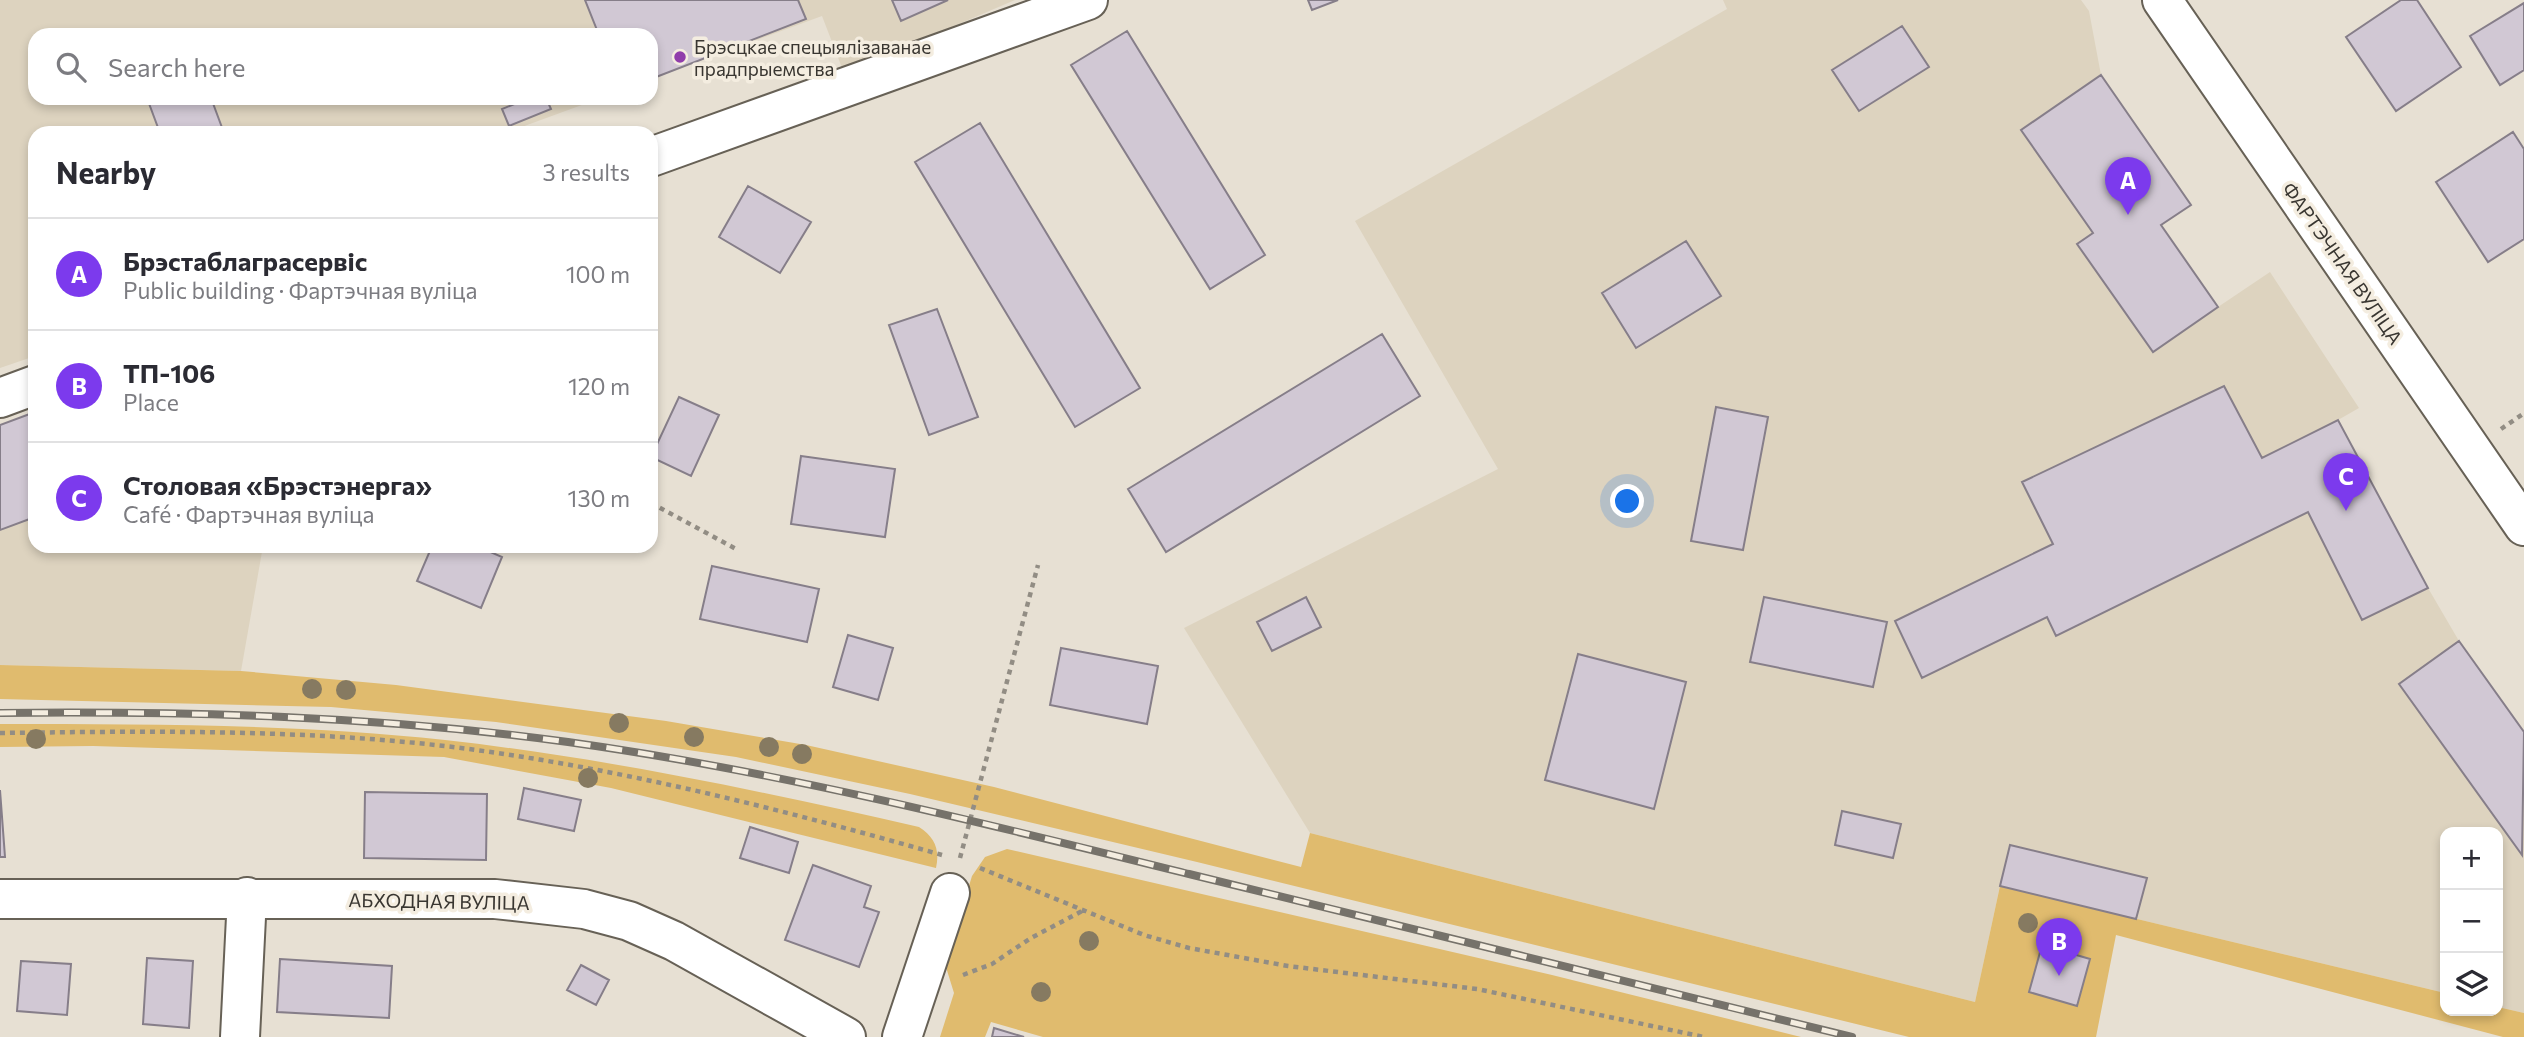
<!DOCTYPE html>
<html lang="en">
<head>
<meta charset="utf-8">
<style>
	:root { --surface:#fff; --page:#f7f7f7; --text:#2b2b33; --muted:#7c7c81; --line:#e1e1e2; --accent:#7c3aed }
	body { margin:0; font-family:Commissioner,sans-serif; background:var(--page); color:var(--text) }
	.controls { position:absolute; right:21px; bottom:21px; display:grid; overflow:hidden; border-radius:14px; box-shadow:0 4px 10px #0003 }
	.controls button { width:63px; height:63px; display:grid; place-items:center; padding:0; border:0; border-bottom:2px solid var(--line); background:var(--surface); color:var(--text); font:35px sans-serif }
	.you { position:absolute; left:1628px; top:502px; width:24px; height:24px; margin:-18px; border:5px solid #fff; border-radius:50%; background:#1a73e8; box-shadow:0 0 0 10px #1a73e833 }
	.badge { display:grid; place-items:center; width:46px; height:46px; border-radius:50%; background:var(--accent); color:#fff; font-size:23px; font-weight:700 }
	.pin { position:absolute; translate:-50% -58px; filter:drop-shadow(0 2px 4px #0008) }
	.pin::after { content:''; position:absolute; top:37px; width:24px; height:21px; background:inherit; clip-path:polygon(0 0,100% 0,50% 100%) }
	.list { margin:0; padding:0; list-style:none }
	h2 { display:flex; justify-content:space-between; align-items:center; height:91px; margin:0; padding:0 28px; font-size:30px }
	h2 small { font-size:23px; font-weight:400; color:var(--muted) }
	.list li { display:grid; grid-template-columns:46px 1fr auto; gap:21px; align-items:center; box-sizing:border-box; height:112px; padding:0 28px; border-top:2px solid var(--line) }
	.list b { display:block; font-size:26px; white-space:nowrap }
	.list p { margin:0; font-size:23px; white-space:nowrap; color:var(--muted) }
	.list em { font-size:23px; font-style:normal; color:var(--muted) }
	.icon { flex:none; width:38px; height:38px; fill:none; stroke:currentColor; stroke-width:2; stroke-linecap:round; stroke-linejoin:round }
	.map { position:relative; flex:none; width:2524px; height:1037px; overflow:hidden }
	.search { position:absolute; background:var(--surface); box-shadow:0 4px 10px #0003; left:28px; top:28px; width:630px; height:77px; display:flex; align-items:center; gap:18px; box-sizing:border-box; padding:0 24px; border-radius:21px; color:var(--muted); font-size:26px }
	.panel { position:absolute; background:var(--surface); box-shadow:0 4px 10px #0003; left:28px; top:126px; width:630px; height:427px; border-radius:21px }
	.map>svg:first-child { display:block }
</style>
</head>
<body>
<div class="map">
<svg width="2524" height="1037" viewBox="0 0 2524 1037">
	<rect width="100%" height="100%" fill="#e7e0d3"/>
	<path fill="#ddd3bf" d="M0,0H1015L844,73L822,16L651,79V35H35V98H601L505,133H35V356L0,368Z
		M1723,0H2081L2089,11L2101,75L2191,205L2161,226L2218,307L2270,272L2359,408L2338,420L2428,588L2459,641L2524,732V1013L2498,1007V832H2445V993L2000,886L1975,1002L1310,833L1184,628L1498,469L1355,221L1727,9Z
		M35,412V546H263L241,671L0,665V425Z"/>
	<path fill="#e0bb6e" d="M0,665L241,671L396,685L666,721L806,745L994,787L1301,867L1310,833L1975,1002L2000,886L2445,993V1011H2498V1007L2524,1013V1037H2503L2116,935L2096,1037H1909L1197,862L910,794L736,757L496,722L331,707L0,699Z
		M0,724C148,724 298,724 445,740C605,758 762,791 919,827C935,837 940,850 936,868L611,788L444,757L93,746L0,747Z
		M1007,849L1552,975L1801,1037H1043L991,1022L985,1037H940L954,993L945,964L972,876L985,857Z"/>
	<path fill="#d1c8d4" stroke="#867e89" stroke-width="2" d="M585,0H798L806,19L651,79V35H599Z
		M892,0H948L901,21Z
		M1308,0H1338L1312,10Z
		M2401,0H2417L2461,67L2396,111L2346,37Z
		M2524,3V70L2500,85L2470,36Z
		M1902,26L1929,67L1859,111L1832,70Z
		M1127,31L1265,255L1210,289L1071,65Z
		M2101,75L2191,205L2161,225L2218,307L2153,352L2077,244L2093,233L2021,130Z
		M147,98H211L224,133H160Z
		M529,98H546L551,109L509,126L502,109Z
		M980,123L1140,388L1075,427L915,162Z
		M2513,132L2524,149V239L2488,262L2436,182Z
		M748,186L811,222L780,273L719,237Z
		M1686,241L1721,296L1636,348L1602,293Z
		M937,309L978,417L929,435L889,325Z
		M1382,334L1420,396L1166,552L1128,489Z
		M2224,386L2262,458L2338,420L2428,588L2362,620L2308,512L2056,636L2047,617L1922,678L1895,621L2053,544L2022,482Z
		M679,397L719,415L691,476L651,457Z
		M1716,407L1768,417L1743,550L1691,541Z
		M35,412V517L0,530V425Z
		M801,456L895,469L885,537L791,524Z
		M432,546H477L502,557L481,608L417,581Z
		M712,566L819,589L807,642L700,619Z
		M1306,597L1321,627L1272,651L1257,622Z
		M1764,597L1887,622L1873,687L1750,662Z
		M848,635L893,648L878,700L833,687Z
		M2459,641L2524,732L2522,855L2399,684Z
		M1061,648L1158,666L1147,724L1050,705Z
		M1578,654L1686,682L1654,809L1545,780Z
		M524,788L581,800L574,831L518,819Z
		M0,790L5,857H0Z
		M365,792L487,794L486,860L364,858Z
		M1842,811L1901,824L1893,858L1835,845Z
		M750,827L798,842L789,873L740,858Z
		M2010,845L2147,878L2136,919L2000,886Z
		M813,865L871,886L864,907L879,912L859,967L785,940Z
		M2042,945L2090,959L2077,1006L2029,992Z
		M147,958L193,961L189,1028L143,1024Z
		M280,959L392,966L389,1018L277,1012Z
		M21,961L71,964L67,1015L17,1011Z
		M581,965L609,980L596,1005L567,990Z
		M994,1028L1024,1037H992Z"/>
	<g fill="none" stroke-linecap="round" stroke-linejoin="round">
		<defs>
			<path id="street" d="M2162,0L2524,526
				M651,157L1088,0
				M0,398L35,385
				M0,899H495L584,909L629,921L674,941L846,1037
				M240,1037L247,897
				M902,1037L950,893"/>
		</defs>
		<use href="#street" stroke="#676156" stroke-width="42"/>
		<path stroke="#928d84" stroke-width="4.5" stroke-dasharray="5 5" stroke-linecap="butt" d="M2501,429L2523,414
			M651,503L738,550
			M0,733C153,731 309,729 461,748C624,769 784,810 942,855
			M960,858L1038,565
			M980,868L1144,935L1189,948L1288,966L1477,989L1704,1037
			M963,975L992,964L1031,938L1084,910"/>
		<use href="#street" stroke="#fff" stroke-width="38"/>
		<defs>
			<path id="rail" d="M0,713C190,711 379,716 568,742C777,771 984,823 1189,874C1410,928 1631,983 1852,1037"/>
		</defs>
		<use href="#rail" stroke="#76726a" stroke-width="8"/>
		<use href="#rail" stroke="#f4ede0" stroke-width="5" stroke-dasharray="16" stroke-linecap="butt"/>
	</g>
	<g fill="#867a61">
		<circle cx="312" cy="689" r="10"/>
		<circle cx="346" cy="690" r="10"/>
		<circle cx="619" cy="723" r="10"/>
		<circle cx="694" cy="737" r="10"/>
		<circle cx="36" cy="739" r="10"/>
		<circle cx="769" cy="747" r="10"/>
		<circle cx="802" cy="754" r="10"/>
		<circle cx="588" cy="778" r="10"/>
		<circle cx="2028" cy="923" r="10"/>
		<circle cx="1089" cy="941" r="10"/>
		<circle cx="1041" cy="992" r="10"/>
	</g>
	<circle fill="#903dab" stroke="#f4ede0" stroke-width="2.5" cx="680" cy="57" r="7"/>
	<g text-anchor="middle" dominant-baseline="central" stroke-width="7" stroke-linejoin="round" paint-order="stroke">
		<g font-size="19" fill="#393631" stroke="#f4ede0" text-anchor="start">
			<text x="694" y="46">Брэсцкае спецыялізаванае<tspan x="694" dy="22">прадпрыемства</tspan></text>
		</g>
		<g font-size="19" fill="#393631" stroke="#f4ede0">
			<text transform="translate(2343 263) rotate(55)">ФАРТЭЧНАЯ ВУЛІЦА</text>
			<text transform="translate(439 901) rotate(1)">АБХОДНАЯ ВУЛІЦА</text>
		</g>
	</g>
</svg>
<div class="controls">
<button>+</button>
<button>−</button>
<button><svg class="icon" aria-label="layers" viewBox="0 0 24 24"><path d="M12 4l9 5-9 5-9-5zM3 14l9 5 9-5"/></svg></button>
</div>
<div class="you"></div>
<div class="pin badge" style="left:2128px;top:215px">A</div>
<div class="pin badge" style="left:2059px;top:976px">B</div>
<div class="pin badge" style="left:2346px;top:511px">C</div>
<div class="search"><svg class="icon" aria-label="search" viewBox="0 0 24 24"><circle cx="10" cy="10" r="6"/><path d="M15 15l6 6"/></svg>Search here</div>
<section class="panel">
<h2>Nearby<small>3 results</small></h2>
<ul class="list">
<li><span class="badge">A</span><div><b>Брэстаблаграсервіс</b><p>Public building · Фартэчная вуліца</p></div><em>100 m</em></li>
<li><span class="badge">B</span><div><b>ТП-106</b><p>Place</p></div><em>120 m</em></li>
<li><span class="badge">C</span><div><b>Столовая «Брэстэнерга»</b><p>Café · Фартэчная вуліца</p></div><em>130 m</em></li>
</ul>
</section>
</div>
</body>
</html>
